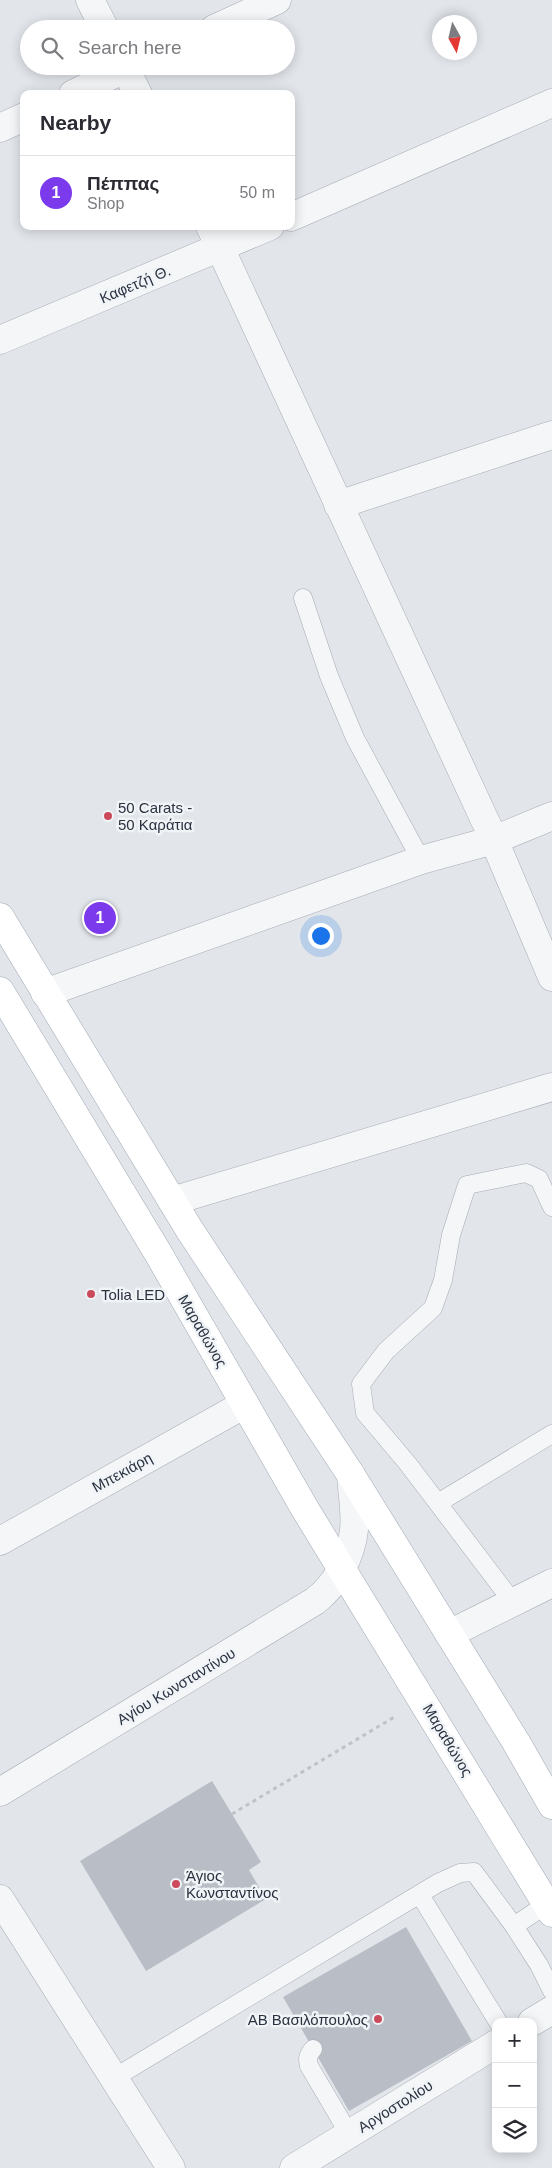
<!DOCTYPE html>
<html lang="en">
<head>
<meta charset="utf-8">
<style>
	:root { --surface:#fff; --page:#f2f2f3; --text:#2b2b33; --muted:#7c7c81; --line:#e1e1e2; --accent:#7c3aed }
	body { margin:0; font-family:Helvetica,sans-serif; background:var(--page); color:var(--text) }
	.controls { position:absolute; right:15px; bottom:15px; display:grid; overflow:hidden; border-radius:10px; box-shadow:0 2px 12px #0003 }
	.controls button { width:45px; height:45px; display:grid; place-items:center; padding:0; border:0; border-bottom:1px solid var(--line); background:var(--surface); color:var(--text); font:25px sans-serif }
	.compass { position:absolute; left:432px; top:15px; width:45px; height:45px; border-radius:50%; background:var(--surface); box-shadow:0 2px 12px #0003; rotate:172deg }
	.you { position:absolute; left:320px; top:935px; width:18px; height:18px; margin:-12px; border:4px solid #fff; border-radius:50%; background:#1a73e8; box-shadow:0 0 0 8px #1a73e833 }
	.badge { display:grid; place-items:center; width:32px; height:32px; border-radius:50%; background:var(--accent); color:#fff; font-size:16px; font-weight:700 }
	.pin { position:absolute; translate:-50% -50%; border:2px solid #fff; box-shadow:0 1px 5px #0006 }
	.list { margin:0; padding:0; list-style:none }
	h2 { display:flex; justify-content:space-between; align-items:center; height:65px; margin:0; padding:0 20px; font-size:21px }
	h2 small { font-size:16px; font-weight:400; color:var(--muted) }
	.list li { display:grid; grid-template-columns:32px 1fr auto; gap:15px; align-items:center; box-sizing:border-box; height:75px; padding:0 20px; border-top:1px solid var(--line) }
	.list b { display:block; font-size:19px; white-space:nowrap }
	.list p { margin:0; font-size:16px; white-space:nowrap; color:var(--muted) }
	.list em { font-size:16px; font-style:normal; color:var(--muted) }
	.icon { flex:none; width:28px; height:28px; fill:none; stroke:currentColor; stroke-width:2; stroke-linecap:round; stroke-linejoin:round }
	.map { position:relative; flex:none; width:552px; height:2168px; overflow:hidden }
	.search { position:absolute; background:var(--surface); box-shadow:0 2px 12px #0003; left:20px; top:20px; width:275px; height:55px; display:flex; align-items:center; gap:12px; box-sizing:border-box; padding:0 18px; border-radius:28px; color:var(--muted); font-size:19px }
	.panel { position:absolute; background:var(--surface); box-shadow:0 2px 12px #0003; left:20px; top:90px; width:275px; height:140px; border-radius:10px }
	.map>svg:first-child { display:block }
</style>
</head>
<body>
<div class="map">
<svg width="552" height="2168" viewBox="0 0 552 2168">
	<rect width="100%" height="100%" fill="#e2e5ea"/>
	<path fill="#b9bec6" d="M212,1781L261,1862L249,1870L266,1899L146,1971L80,1861Z
		M406,1927L472,2041L349,2111L283,1997Z"/>
	<g fill="none" stroke-linecap="round" stroke-linejoin="round">
		<defs>
			<path id="service" d="M303,598L329,676L355,738L421,860
				M438,1503L552,1434
				M512,1601L408,1464L365,1413L361,1384L386,1351L433,1308L443,1280L451,1235L467,1185L526,1173L539,1179L552,1207
				M420,1895L498,2022
				M514,1926L547,1904
				M313,2049C308,2055 307,2058 309,2066L349,2134
				M114,2078L438,1883L460,1873L474,1872L514,1926L539,1965L552,1991"/>
			<path id="minor" d="M90,0L105,29
				M214,29L277,0
				M124,66L138,94
				M73,94L131,66
				M0,128L24,117
				M291,217L552,103
				M210,226L494,840L552,977
				M0,340L270,226
				M338,505L552,435
				M45,993L421,860L494,840L552,816
				M172,1201L552,1087
				M0,1541L245,1404
				M449,1634L552,1583"/>
			<path id="tertiary" d="M0,1792L315,1601C336,1585 351,1557 354,1530C356,1513 352,1493 351,1475
				M0,1899L171,2168
				M532,2022L552,2010
				M294,2168L496,2044"/>
			<path id="primary" d="M0,917L189,1229L351,1475L516,1742L552,1805
				M0,991L158,1253L305,1509L552,1913"/>
		</defs>
		<use href="#service" stroke="#a7acb4" stroke-width="19"/>
		<use href="#minor" stroke="#a7acb4" stroke-width="29"/>
		<use href="#tertiary" stroke="#a7acb4" stroke-width="29"/>
		<use href="#primary" stroke="#a1a9b5" stroke-width="29"/>
		<path stroke="#bfc3c8" stroke-width="3" stroke-dasharray="4 4" stroke-linecap="butt" d="M232,1814L396,1716"/>
		<use href="#service" stroke="#f4f6f8" stroke-width="18"/>
		<use href="#minor" stroke="#f4f6f8" stroke-width="28"/>
		<use href="#tertiary" stroke="#f4f6f8" stroke-width="28"/>
		<use href="#primary" stroke="#fff" stroke-width="28"/>
	</g>
	<g fill="#cb4b5d" stroke="#f1f4f7" stroke-width="2">
		<circle cx="108" cy="816" r="5"/>
		<circle cx="91" cy="1294" r="5"/>
		<circle cx="176" cy="1884" r="5"/>
		<circle cx="378" cy="2019" r="5"/>
	</g>
	<g text-anchor="middle" dominant-baseline="central" stroke-width="5" stroke-linejoin="round" paint-order="stroke">
		<g font-size="15" fill="#2a3241" stroke="#f1f4f7">
			<text transform="translate(135 284) rotate(-23)">Καφετζή Θ.</text>
			<text transform="translate(203 1331) rotate(60)">Μαραθώνος</text>
			<text transform="translate(122 1472) rotate(-29)">Μπεκιάρη</text>
			<text transform="translate(176 1686) rotate(-31)">Αγίου Κωνσταντίνου</text>
			<text transform="translate(448 1740) rotate(59)">Μαραθώνος</text>
			<text transform="translate(395 2106) rotate(-32)">Αργοστολίου</text>
		</g>
		<g font-size="15" fill="#2a3241" stroke="#f1f4f7" text-anchor="start">
			<text x="118" y="807">50 Carats -<tspan x="118" dy="17">50 Καράτια</tspan></text>
			<text x="101" y="1294">Tolia LED</text>
			<text x="186" y="1875">Άγιος<tspan x="186" dy="17">Κωνσταντίνος</tspan></text>
			<text x="368" y="2019" text-anchor="end">ΑΒ Βασιλόπουλος</text>
		</g>
	</g>
</svg>
<div class="controls">
<button>+</button>
<button>−</button>
<button><svg class="icon" aria-label="layers" viewBox="0 0 24 24"><path d="M12 4l9 5-9 5-9-5zM3 14l9 5 9-5"/></svg></button>
</div>
<svg class="compass" viewBox="-18 -18 36 36"><path d="M0-13l5 13h-10z" fill="#e53935"/><path d="M0 13l5-13h-10z" fill="#7c7c81"/></svg>
<div class="you"></div>
<div class="pin badge" style="left:100px;top:918px">1</div>
<div class="search"><svg class="icon" aria-label="search" viewBox="0 0 24 24"><circle cx="10" cy="10" r="6"/><path d="M15 15l6 6"/></svg>Search here</div>
<section class="panel">
<h2>Nearby<small></small></h2>
<ul class="list">
<li><span class="badge">1</span><div><b>Πέππας</b><p>Shop</p></div><em>50 m</em></li>
</ul>
</section>
</div>
</body>
</html>
